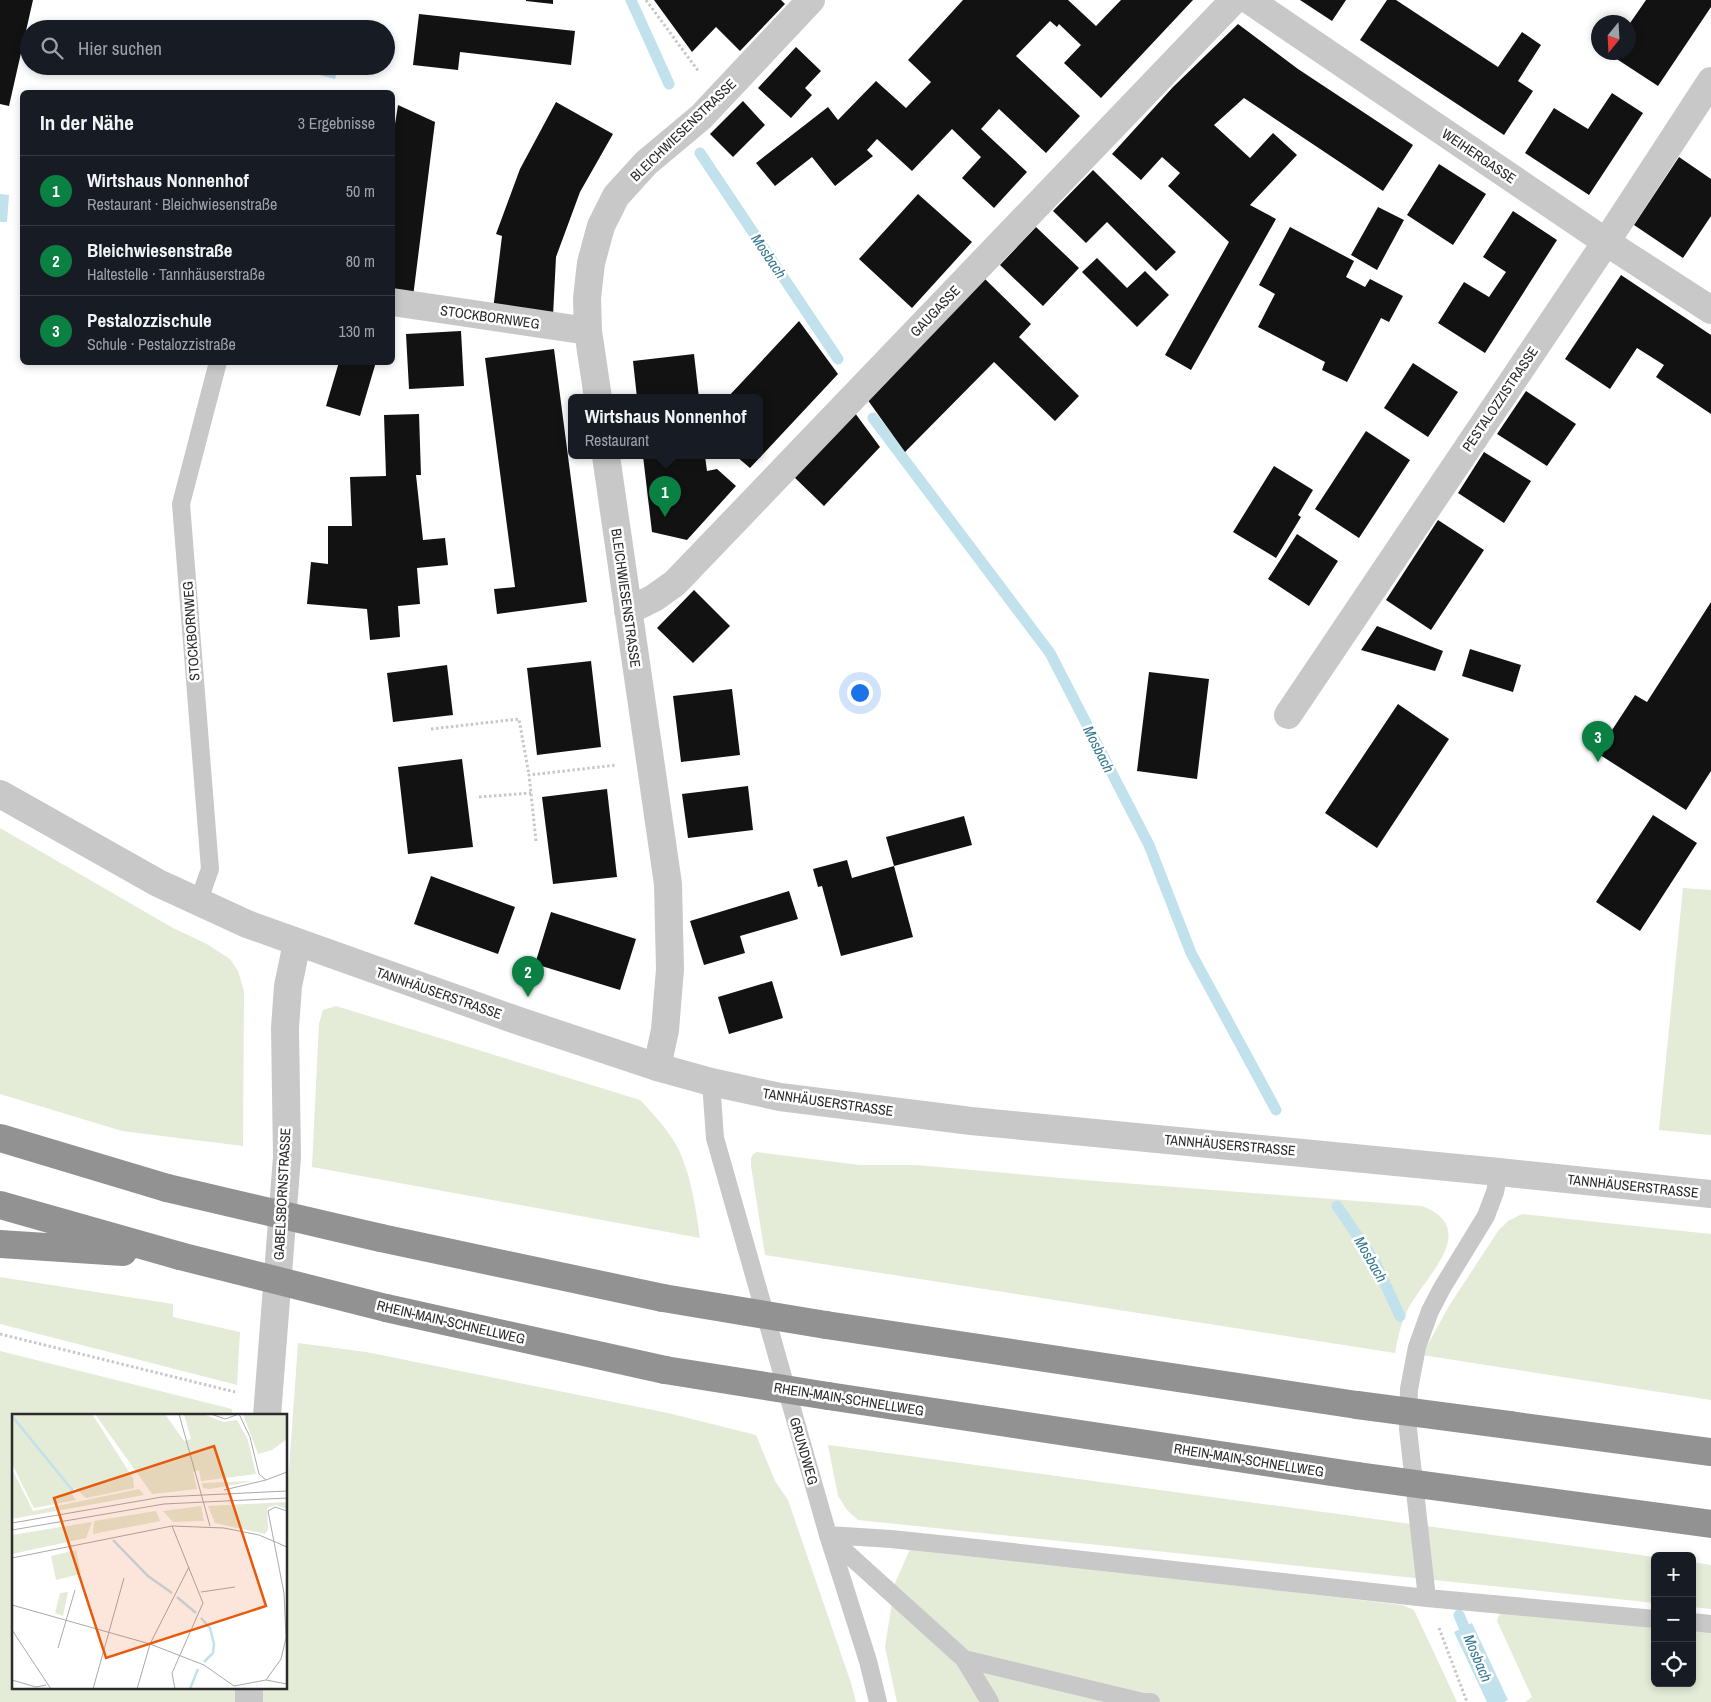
<!DOCTYPE html>
<html lang="de">
<head>
<meta charset="utf-8">
<style>
	:root { --surface:#171b24; --page:#242831; --text:#f1f3f6; --muted:#9ea1a6; --line:#363941; --accent:#0b8043 }
	body { margin:0; font-family:"Archivo Narrow",sans-serif; background:var(--page); color:var(--text) }
	.controls { position:absolute; right:15px; bottom:15px; display:grid; overflow:hidden; border-radius:8px; box-shadow:0 2px 8px #0003 }
	.controls button { width:45px; height:45px; display:grid; place-items:center; padding:0; border:0; border-bottom:1px solid var(--line); background:var(--surface); color:var(--text); font:25px sans-serif }
	.compass { position:absolute; left:1591px; top:15px; width:45px; height:45px; border-radius:50%; background:var(--surface); box-shadow:0 2px 8px #0003; rotate:198deg }
	.you { position:absolute; left:859px; top:692px; width:18px; height:18px; margin:-12px; border:4px solid #fff; border-radius:50%; background:#1a73e8; box-shadow:0 0 0 8px #1a73e833 }
	.badge { display:grid; place-items:center; width:32px; height:32px; border-radius:50%; background:var(--accent); color:#fff; font-size:16px; font-weight:700 }
	.pin { position:absolute; translate:-50% -41px; filter:drop-shadow(0 1px 2px #0008) }
	.pin::after { content:''; position:absolute; top:26px; width:18px; height:15px; background:inherit; clip-path:polygon(0 0,100% 0,50% 100%) }
	.popup { position:absolute; left:568px; top:394px; width:195px; height:65px; box-sizing:border-box; display:grid; place-content:center; border-radius:8px; background:var(--surface); filter:drop-shadow(0 1px 4px #0005); font-size:16px; white-space:nowrap; color:var(--muted) }
	.popup b { font-size:19px; color:var(--text) }
	.popup::after { content:''; position:absolute; left:50%; top:100%; margin-left:-10px; border:10px solid transparent; border-top-color:var(--surface) }
	.list { margin:0; padding:0; list-style:none }
	h2 { display:flex; justify-content:space-between; align-items:center; height:65px; margin:0; padding:0 20px; font-size:21px }
	h2 small { font-size:16px; font-weight:400; color:var(--muted) }
	.list li { display:grid; grid-template-columns:32px 1fr auto; gap:15px; align-items:center; box-sizing:border-box; height:70px; padding:0 20px; border-top:1px solid var(--line) }
	.list b { display:block; font-size:19px; white-space:nowrap }
	.list p { margin:0; font-size:16px; white-space:nowrap; color:var(--muted) }
	.list em { font-size:16px; font-style:normal; color:var(--muted) }
	.icon { flex:none; width:28px; height:28px; fill:none; stroke:currentColor; stroke-width:2; stroke-linecap:round; stroke-linejoin:round }
	.map { position:relative; flex:none; width:1711px; height:1702px; overflow:hidden }
	.search { position:absolute; background:var(--surface); box-shadow:0 2px 8px #0003; left:20px; top:20px; width:375px; height:55px; display:flex; align-items:center; gap:12px; box-sizing:border-box; padding:0 18px; border-radius:28px; color:var(--muted); font-size:19px }
	.panel { position:absolute; background:var(--surface); box-shadow:0 2px 8px #0003; left:20px; top:90px; width:375px; height:275px; border-radius:8px }
	.map>svg:first-child { display:block }
</style>
</head>
<body>
<div class="map">
<svg width="1711" height="1702" viewBox="0 0 1711 1702">
	<rect width="100%" height="100%" fill="#fff"/>
	<path fill="#e4ebd7" d="M0,828L173,928L205,943L230,959L238,971L244,991L243,1146L122,1131L0,1094Z
		M1683,888L1711,890V1135L1659,1130Z
		M336,1006L640,1100C653,1113 675,1138 681,1155C692,1181 696,1210 700,1238L312,1167L319,1024L323,1010Z
		M757,1152L860,1165H916L1084,1180L1422,1206C1481,1229 1426,1275 1408,1309C1401,1323 1398,1337 1395,1353L765,1255L751,1166V1159L753,1154Z
		M1522,1214L1711,1234V1400L1422,1355L1449,1306L1498,1231L1508,1221Z
		M0,1277L173,1304V1317L240,1332L237,1385L0,1324Z
		M298,1343L366,1352L668,1413L756,1435L775,1481L788,1500L851,1683L856,1702H0V1351L232,1409V1416H14V1688H286V1512Z
		M828,1445L1655,1557V1603L858,1520L847,1510L838,1496Z
		M911,1547L1402,1605L1414,1610L1457,1702H897L885,1647L895,1583Z
		M1692,1562L1711,1565V1609L1692,1607Z
		M1506,1612L1655,1626V1683H1692V1629L1711,1631V1702H1525L1532,1697L1497,1621L1499,1615Z"/>
	<path fill="#c1e1ed" d="M310,66H339L335,79L308,72Z
		M0,194L9,195L7,222H0Z
		M1472,1623L1508,1700L1504,1702H1487L1454,1632Z"/>
	<g fill="none" stroke-linecap="round" stroke-linejoin="round">
		<path stroke="#c1e1ed" stroke-width="11" d="M631,0L669,84
			M700,153L838,359
			M873,418L1050,653L1149,845L1191,953L1276,1110
			M1337,1206L1374,1260L1400,1316
			M1459,1615L1470,1641"/>
	</g>
	<path fill="#121212" d="M0,0H33L9,106L0,104Z
		M526,0H553V4L526,1Z
		M654,0H781L785,4L740,51L716,27L692,52Z
		M963,0H1068L1096,26L1121,0H1193L1101,98L1064,63L1081,45L1059,24L1057,27L1050,21L1016,56L1080,116L1046,153L999,109L981,129L1027,172L994,208L962,178L981,157L952,129L912,171L877,139L867,150L873,156L835,186L812,157L775,186L756,163L828,107L838,120L876,81L906,108L931,82L908,60Z
		M1300,0H1346L1332,21Z
		M1387,0H1396L1498,67L1522,32L1541,45L1518,81L1533,91L1504,135L1360,40Z
		M1646,0H1711V7L1658,86L1609,54L1611,52H1628V26Z
		M419,14L575,31L571,65L460,52L458,70L413,65Z
		M1238,24L1298,69L1413,145L1383,191L1244,98L1214,125L1250,158L1273,133L1297,155L1250,205L1276,219L1191,370L1165,355L1229,242L1168,186L1180,173L1162,157L1141,180L1112,154L1173,87Z
		M796,47L821,71L805,88L812,95L791,118L758,88Z
		M1612,93L1643,113L1589,195L1525,153L1554,108L1588,129Z
		M743,101L765,125L733,157L710,134Z
		M556,102L613,134L580,192L556,257L553,316L493,310L502,236L496,234L520,169Z
		M398,105L435,122L413,297L392,294V143Z
		M1679,157L1711,179V216L1683,258L1634,225Z
		M1439,164L1486,194L1453,245L1407,215Z
		M1093,170L1176,252L1156,271L1107,222L1086,243L1053,211Z
		M918,194L972,242L912,308L859,259Z
		M1378,207L1404,220L1377,270L1351,255Z
		M1513,211L1557,240L1485,353L1438,323L1464,282L1489,297L1506,272L1483,257Z
		M1036,227L1079,268L1043,306L1000,265Z
		M1290,227L1354,261L1346,277L1365,287L1370,279L1403,296L1389,322L1381,318L1347,382L1322,370L1325,362L1258,327L1275,294L1259,285Z
		M1097,258L1127,288L1145,271L1169,295L1137,327L1082,272Z
		M1621,275L1711,335V414L1656,377L1664,365L1637,348L1610,389L1565,359Z
		M985,279L1031,324L1019,337L1079,396L1055,421L994,362L905,452L867,399Z
		M799,321L838,374L750,468L736,456H759V398H727Z
		M461,331L464,386L409,389L406,334Z
		M554,349L587,602L497,614L494,589L515,587L485,358Z
		M694,354L699,398H637L633,361Z
		M339,362H376L360,416L326,406Z
		M1413,363L1458,392L1428,437L1384,408Z
		M1526,391L1576,424L1547,466L1497,434Z
		M855,413L880,447L824,506L793,476Z
		M419,414L421,475H416L423,540L445,538L448,565L417,568L420,604L398,606L400,637L370,640L367,609L307,604L311,562L328,564V526H352L350,477L386,476L384,415Z
		M1366,431L1410,460L1359,538L1315,509Z
		M1484,452L1531,481L1504,523L1458,493Z
		M643,456H705L707,471L717,469L736,486L687,540L652,532Z
		M1274,466L1313,490L1298,515L1301,517L1276,558L1233,532Z
		M1438,520L1484,550L1431,630L1386,600Z
		M1297,534L1338,561L1309,606L1268,579Z
		M694,590L730,626L693,663L657,628Z
		M1711,602V771L1686,810L1597,753L1635,695L1647,702Z
		M1377,626L1443,651L1435,671L1361,650Z
		M1470,649L1521,665L1513,692L1462,676Z
		M591,661L601,747L537,755L527,668Z
		M447,665L453,715L393,722L387,673Z
		M1149,672L1209,679L1197,779L1137,771Z
		M732,689L740,755L681,762L673,696Z
		M1398,704L1449,739L1377,848L1325,813Z
		M462,759L473,847L408,854L398,767Z
		M748,786L753,830L688,838L682,794Z
		M607,789L617,877L553,884L542,797Z
		M1653,815L1697,843L1640,931L1596,902Z
		M964,816L972,845L894,866L886,837Z
		M847,860L852,878L894,866L913,937L841,956L822,886L818,887L813,869Z
		M431,876L515,907L498,954L414,924Z
		M789,891L798,919L740,936L745,953L704,965L690,921Z
		M551,912L636,939L620,990L535,964Z
		M772,981L783,1018L729,1034L718,997Z"/>
	<g fill="none" stroke-linecap="round" stroke-linejoin="round">
		<path stroke="#c8c8c8" stroke-width="3" stroke-dasharray="2.5 2.5" stroke-linecap="butt" d="M646,0L699,72
			M431,729L519,719L529,775
			M479,797L531,793
			M536,841L529,775L617,765
			M0,1334L235,1392
			M1439,1628L1467,1702"/>
		<path stroke="#c8c8c8" stroke-width="18" d="M198,903L210,869L181,504L218,362
			M711,1082L715,1138L828,1535L868,1661L878,1702
			M828,1535L891,1539L958,1546L1427,1598L1655,1619
			M828,1536L964,1659L990,1702
			M1427,1598L1408,1429L1409,1389L1417,1347L1430,1311L1442,1288L1486,1216L1495,1192L1499,1172
			M1692,1622L1711,1624
			M964,1659L1143,1702H1151"/>
		<path stroke="#c8c8c8" stroke-width="28" d="M1249,0L1606,242L1711,310
			M392,302L588,331
			M598,398L588,331L587,298L591,263L601,226L616,196L646,163L701,117L811,0
			M606,456L668,884L670,969L665,1030L657,1067
			M628,611L654,598L675,583L1234,0
			M1288,715L1606,242L1711,81
			M267,1416L287,1157L285,1028L288,986L297,943
			M249,1702V1688"/>
		<path stroke="#c8c8c8" stroke-width="28" d="M0,794L158,883L247,924L519,1021L657,1067L711,1082L780,1097L971,1121L1499,1172L1711,1194"/>
		<path stroke="#929292" stroke-width="28" d="M0,1138L167,1188
			M0,1205L180,1256
			M381,1238L663,1298
			M0,1244L123,1252
			M386,1308L665,1370
			M826,1325L1357,1405
			M828,1396L1358,1476
			M1509,1425L1711,1452
			M1505,1496L1711,1524"/>
		<path stroke="#929292" stroke-width="28" d="M167,1188L381,1238
			M180,1256L386,1308
			M663,1298L826,1325
			M665,1370L828,1396
			M1357,1405L1509,1425
			M1358,1476L1505,1496"/>
	</g>
	<g text-anchor="middle" dominant-baseline="central" stroke-width="5" stroke-linejoin="round" paint-order="stroke">
		<g font-size="14" fill="#2b2b2b" stroke="#fff">
			<text transform="translate(683 130) rotate(-44)">BLEICHWIESENSTRASSE</text>
			<text transform="translate(1479 156) rotate(34)">WEIHERGASSE</text>
			<text transform="translate(935 311) rotate(-46)">GAUGASSE</text>
			<text transform="translate(490 317) rotate(8)">STOCKBORNWEG</text>
			<text transform="translate(1500 399) rotate(-56)">PESTALOZZISTRASSE</text>
			<text transform="translate(626 598) rotate(82)">BLEICHWIESENSTRASSE</text>
			<text transform="translate(191 631) rotate(-94)">STOCKBORNWEG</text>
			<text transform="translate(439 993) rotate(19)">TANNHÄUSERSTRASSE</text>
			<text transform="translate(828 1102) rotate(8)">TANNHÄUSERSTRASSE</text>
			<text transform="translate(1230 1145) rotate(5)">TANNHÄUSERSTRASSE</text>
			<text transform="translate(1633 1186) rotate(6)">TANNHÄUSERSTRASSE</text>
			<text transform="translate(282 1194) rotate(-87)">GABELSBORNSTRASSE</text>
			<text transform="translate(451 1322) rotate(13)">RHEIN-MAIN-SCHNELLWEG</text>
			<text transform="translate(849 1399) rotate(9)">RHEIN-MAIN-SCHNELLWEG</text>
			<text transform="translate(804 1451) rotate(74)">GRUNDWEG</text>
			<text transform="translate(1249 1460) rotate(9)">RHEIN-MAIN-SCHNELLWEG</text>
		</g>
		<g font-size="15" font-style="italic" fill="#357892" stroke="#fff">
			<text transform="translate(769 256) rotate(56)">Mosbach</text>
			<text transform="translate(1099 749) rotate(63)">Mosbach</text>
			<text transform="translate(1371 1259) rotate(60)">Mosbach</text>
			<text transform="translate(1478 1658) rotate(67)">Mosbach</text>
		</g>
	</g>
	<g transform="translate(12 1414)">
		<rect width="275" height="275" fill="#fff"/>
		<path d="M0,0H80L121,64L122,74L74,84L63,74L59,79L64,86L22,94L0,50ZM83,0H153L172,27L179,25L172,0H191L211,8L225,6L236,26L244,60L189,67L187,56L181,58L185,75L140,80ZM231,0H275V25L260,36L246,40ZM0,55L21,97L127,75L132,81L0,105ZM242,67L198,75L191,74L190,69ZM275,88V95L264,91L255,94L256,116L253,120L203,109L196,92ZM189,92L192,107L161,108L151,97ZM144,97L148,107L81,120L82,107ZM80,108L74,124L0,140V121ZM64,136L69,160L44,166L39,142ZM56,178L51,202L43,199L48,179Z" fill="#e4ebd7"/>
		<path fill="none" stroke="#c1e1ed" stroke-width="2.5" d="M0,2L61,77M101,126L136,162L160,179M165,183L184,199M189,204L198,214L202,230L201,239L192,248M178,275L186,255"/>
		<path fill="none" stroke="#aaa" stroke-width="1" d="M167,0L198,112M199,0L213,5L227,0M227,0L238,23L247,60L254,66M254,66L275,58M212,76L254,66M0,109L150,83L275,77M160,112L191,189L160,259L163,275M0,116L152,90L275,84M0,144L160,112L212,114L247,121L275,133M189,178L223,173M0,191L138,230L192,251L222,272L254,266L275,270M0,216L39,275M46,234L63,176M0,266L24,273L34,271M254,266L269,245L274,224L272,179L256,97L263,93L275,97M81,275L112,164M125,275L138,230L177,153"/>
		<path fill="#e8590c" fill-opacity="0.15" stroke="#e8590c" stroke-width="2.5" d="M202,32L254,192L94,244L42,84Z"/>
		<rect width="275" height="275" fill="none" stroke="#2b2b2b" stroke-width="2.5"/>
	</g>
</svg>
<div class="controls">
<button>+</button>
<button>−</button>
<button><svg class="icon" aria-label="locate" viewBox="0 0 24 24"><circle cx="12" cy="12" r="6"/><path d="M12 2v4M12 18v4M2 12h4M18 12h4"/></svg></button>
</div>
<svg class="compass" viewBox="-18 -18 36 36"><path d="M0-13l5 13h-10z" fill="#e53935"/><path d="M0 13l5-13h-10z" fill="#9ea1a6"/></svg>
<div class="you"></div>
<div class="pin badge" style="left:665px;top:517px">1</div>
<div class="popup"><b>Wirtshaus Nonnenhof</b>Restaurant</div>
<div class="pin badge" style="left:528px;top:997px">2</div>
<div class="pin badge" style="left:1598px;top:762px">3</div>
<div class="search"><svg class="icon" aria-label="search" viewBox="0 0 24 24"><circle cx="10" cy="10" r="6"/><path d="M15 15l6 6"/></svg>Hier suchen</div>
<section class="panel">
<h2>In der Nähe<small>3 Ergebnisse</small></h2>
<ul class="list">
<li><span class="badge">1</span><div><b>Wirtshaus Nonnenhof</b><p>Restaurant · Bleichwiesenstraße</p></div><em>50 m</em></li>
<li><span class="badge">2</span><div><b>Bleichwiesenstraße</b><p>Haltestelle · Tannhäuserstraße</p></div><em>80 m</em></li>
<li><span class="badge">3</span><div><b>Pestalozzischule</b><p>Schule · Pestalozzistraße</p></div><em>130 m</em></li>
</ul>
</section>
</div>
</body>
</html>
